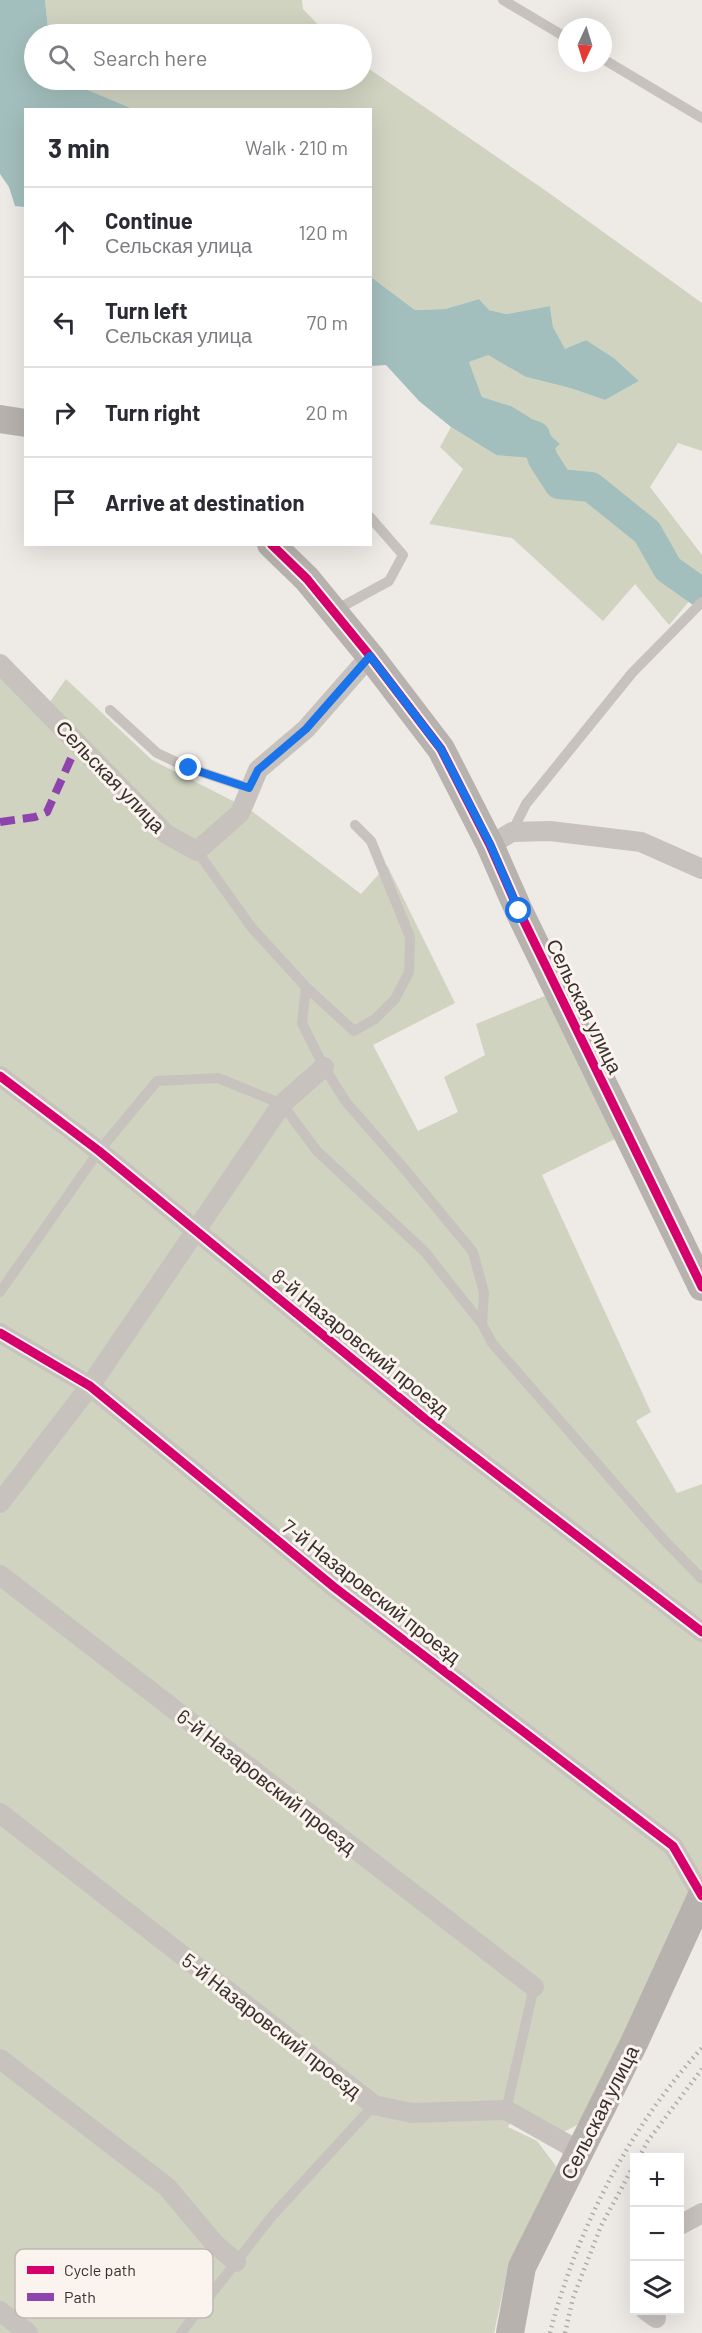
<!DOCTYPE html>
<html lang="en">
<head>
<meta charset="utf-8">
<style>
	:root { --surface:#fff; --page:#f2f2f3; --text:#2b2b33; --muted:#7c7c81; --line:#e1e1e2 }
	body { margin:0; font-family:Barlow,sans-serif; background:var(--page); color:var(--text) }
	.controls { position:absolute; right:18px; bottom:18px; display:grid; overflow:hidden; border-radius:0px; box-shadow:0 6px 24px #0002 }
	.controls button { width:54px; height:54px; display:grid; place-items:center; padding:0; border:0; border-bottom:2px solid var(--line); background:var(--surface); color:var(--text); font:30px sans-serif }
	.compass { position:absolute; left:558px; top:18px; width:54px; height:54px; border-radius:50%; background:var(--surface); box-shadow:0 6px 24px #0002; rotate:184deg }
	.stop { position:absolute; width:18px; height:18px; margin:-14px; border:4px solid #1a73e8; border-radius:50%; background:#fff }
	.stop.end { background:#1a73e8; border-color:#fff; box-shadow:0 2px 6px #0008 }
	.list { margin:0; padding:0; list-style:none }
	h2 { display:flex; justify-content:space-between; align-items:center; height:78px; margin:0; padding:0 24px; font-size:26px }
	h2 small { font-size:20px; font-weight:400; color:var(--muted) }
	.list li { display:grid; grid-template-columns:39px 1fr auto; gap:18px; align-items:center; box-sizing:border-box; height:90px; padding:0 24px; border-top:2px solid var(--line) }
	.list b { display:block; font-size:22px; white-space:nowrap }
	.list p { margin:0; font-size:20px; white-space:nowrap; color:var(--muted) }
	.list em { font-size:20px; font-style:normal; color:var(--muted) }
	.icon { flex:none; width:33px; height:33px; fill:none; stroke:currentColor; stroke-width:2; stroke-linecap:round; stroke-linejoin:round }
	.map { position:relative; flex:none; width:702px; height:2333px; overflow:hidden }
	.search { position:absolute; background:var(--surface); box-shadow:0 6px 24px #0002; left:24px; top:24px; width:348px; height:66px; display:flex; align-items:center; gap:15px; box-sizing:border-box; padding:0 21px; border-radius:33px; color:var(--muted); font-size:22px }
	.panel { position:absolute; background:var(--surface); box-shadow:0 6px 24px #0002; left:24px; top:108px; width:348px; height:438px; border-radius:0px }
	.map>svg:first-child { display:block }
</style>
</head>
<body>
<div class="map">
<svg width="702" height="2333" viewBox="0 0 702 2333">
	<rect width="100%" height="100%" fill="#eeeae6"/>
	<path fill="#d1d3c1" d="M45,0H302L303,9L327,34H55L48,28Z
		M362,64L549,193L702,303V451L678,443L650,487L702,555V586L669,625L635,584L603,621L512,538L429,524L463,469L440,447L451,427L496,455L511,406L482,397L469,362L488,354L526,377L570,388L605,400L639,381L614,358L586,340L565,350L553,327L550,306L506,314L489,310L479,299L445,309L415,310L371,277L370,110L133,109L83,88L80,80H362Z
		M0,671L42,713L66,679L152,760L249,809L361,894L387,865L455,1003L373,1045L418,1131L458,1112L444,1077L485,1055L476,1024L552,993L621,1136L542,1175L651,1412L636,1421L677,1493L702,1484V1880L584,2121L564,2132L518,2108L508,2127L537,2141L556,2166L542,2201L508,2268L494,2333H0Z"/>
	<path fill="#a3bfbd" d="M0,0H45L48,28L55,34H34V80H80L83,88L133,109L26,110L25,207L15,206L9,187L0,174Z
		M371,277L415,310L445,309L479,299L489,310L506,314L550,306L553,327L565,349L586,340L614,358L639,381L605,400L570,388L526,377L488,355L469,362L482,397L511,406L529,417L560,444L543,459L496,455L451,427L419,401L386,365L371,366Z"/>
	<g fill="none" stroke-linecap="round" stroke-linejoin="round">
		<path stroke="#a3bfbd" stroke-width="30" d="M520,431L535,436L543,459L559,484L591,487L647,532L668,569L702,593"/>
		<path stroke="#c8c2be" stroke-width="10" d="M503,0L567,38
			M603,59L702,118
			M334,611L389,581L403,555L370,517
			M110,710L157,753L189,768L249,788
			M512,832L526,804L632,673L702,602
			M197,851L252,928L306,987L354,1031L375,1019L395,999L409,972L410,937L371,841L355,825
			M306,987L302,1023L324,1067L346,1102L402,1166L473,1252L484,1293L482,1324L492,1343L663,1539L702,1579
			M0,1292L99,1151L157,1081L218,1078L282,1104L317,1151L425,1252L482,1324
			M506,2110L534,1987
			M181,2333L272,2216L374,2105"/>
		<path stroke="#c8c2be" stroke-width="20" d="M0,664L166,834L197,851L240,813L258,770L306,729L370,656
			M490,845L512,832L550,831L641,842L702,869
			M0,1076L99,1151L424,1418L702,1632
			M0,1333L90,1386L334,1587L673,1846L702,1896
			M0,1503L90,1386L282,1104L324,1067
			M0,1575L534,1987
			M0,1813L374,2105L412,2113L506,2110L579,2151
			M0,2059L167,2187L215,2244L236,2262
			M680,2225L702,2213
			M645,2310L656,2318
			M0,2311L28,2333"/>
		<path stroke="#b8b2ae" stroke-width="28" d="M0,419L26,423
			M271,544L307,579L370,656L441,749L490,845L519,911L702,1287
			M510,2333L522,2267L635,2041L702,1895"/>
		<path stroke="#b0aba8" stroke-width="4.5" stroke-dasharray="1.5 4.5" stroke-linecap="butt" d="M639,2158L647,2142L702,2069
			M550,2333C576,2231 630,2126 702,2048
			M565,2333L573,2298L601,2226L634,2165"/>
		<path stroke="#8e44ad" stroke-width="8" stroke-dasharray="15 8" stroke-linecap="butt" d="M0,822L35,817L47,812L78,743"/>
		<defs>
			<path id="cycleway" d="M271,544L307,579L370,656L441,749L490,845L519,911L702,1287
				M0,1076L99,1151L424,1418L702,1632
				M0,1333L90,1386L334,1587L673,1846L702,1896"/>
		</defs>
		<use href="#cycleway" stroke="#faf3ee" stroke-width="13"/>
		<use href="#cycleway" stroke="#d6006c" stroke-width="9"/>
	</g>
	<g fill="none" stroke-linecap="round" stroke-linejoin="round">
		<path stroke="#1a73e8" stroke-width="8" d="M189,768L249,788L258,770L306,729L370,656L441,749L490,844L519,911"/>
	</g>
	<g text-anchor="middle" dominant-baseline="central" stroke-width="6" stroke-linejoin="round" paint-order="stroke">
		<g font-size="20" fill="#392f2c" stroke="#faf3ee">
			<text transform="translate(111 776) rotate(46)">Сельская улица</text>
			<text transform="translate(585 1006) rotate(64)">Сельская улица</text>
			<text transform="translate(361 1342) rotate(39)">8-й Назаровский проезд</text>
			<text transform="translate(372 1591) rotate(38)">7-й Назаровский проезд</text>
			<text transform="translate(267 1781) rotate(38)">6-й Назаровский проезд</text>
			<text transform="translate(272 2025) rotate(38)">5-й Назаровский проезд</text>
			<text transform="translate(599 2112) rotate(-63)">Сельская улица</text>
		</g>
	</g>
	<rect x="15" y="2249" width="198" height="69" rx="9" fill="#faf3ee" stroke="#c0b8b4" stroke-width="1.5"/>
	<rect x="27" y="2266" width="27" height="8" fill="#d6006c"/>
	<rect x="27" y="2293" width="27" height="8" fill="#8e44ad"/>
	<g font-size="16" fill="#392f2c">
		<text x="64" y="2276">Cycle path</text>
		<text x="64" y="2303">Path</text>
	</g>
</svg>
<div class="controls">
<button>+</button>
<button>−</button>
<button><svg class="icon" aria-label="layers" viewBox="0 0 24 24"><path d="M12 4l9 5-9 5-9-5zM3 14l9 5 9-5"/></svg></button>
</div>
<svg class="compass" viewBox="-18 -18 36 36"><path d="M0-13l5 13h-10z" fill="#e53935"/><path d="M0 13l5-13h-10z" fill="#7c7c81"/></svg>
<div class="stop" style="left:519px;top:911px"></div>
<div class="stop end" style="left:189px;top:768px"></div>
<div class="search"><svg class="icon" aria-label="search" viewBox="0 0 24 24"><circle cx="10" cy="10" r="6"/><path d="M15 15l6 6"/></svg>Search here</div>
<section class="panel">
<h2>3 min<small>Walk · 210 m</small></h2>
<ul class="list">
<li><svg class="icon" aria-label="ahead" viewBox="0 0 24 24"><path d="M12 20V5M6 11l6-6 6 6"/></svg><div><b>Continue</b><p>Сельская улица</p></div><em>120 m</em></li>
<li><svg class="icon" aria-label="left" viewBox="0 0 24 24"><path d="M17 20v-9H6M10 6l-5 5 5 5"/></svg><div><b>Turn left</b><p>Сельская улица</p></div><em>70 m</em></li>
<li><svg class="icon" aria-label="right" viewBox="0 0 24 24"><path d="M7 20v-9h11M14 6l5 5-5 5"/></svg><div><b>Turn right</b></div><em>20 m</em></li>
<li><svg class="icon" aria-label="arrive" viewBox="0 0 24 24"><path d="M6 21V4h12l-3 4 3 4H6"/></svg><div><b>Arrive at destination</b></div></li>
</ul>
</section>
</div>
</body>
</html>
